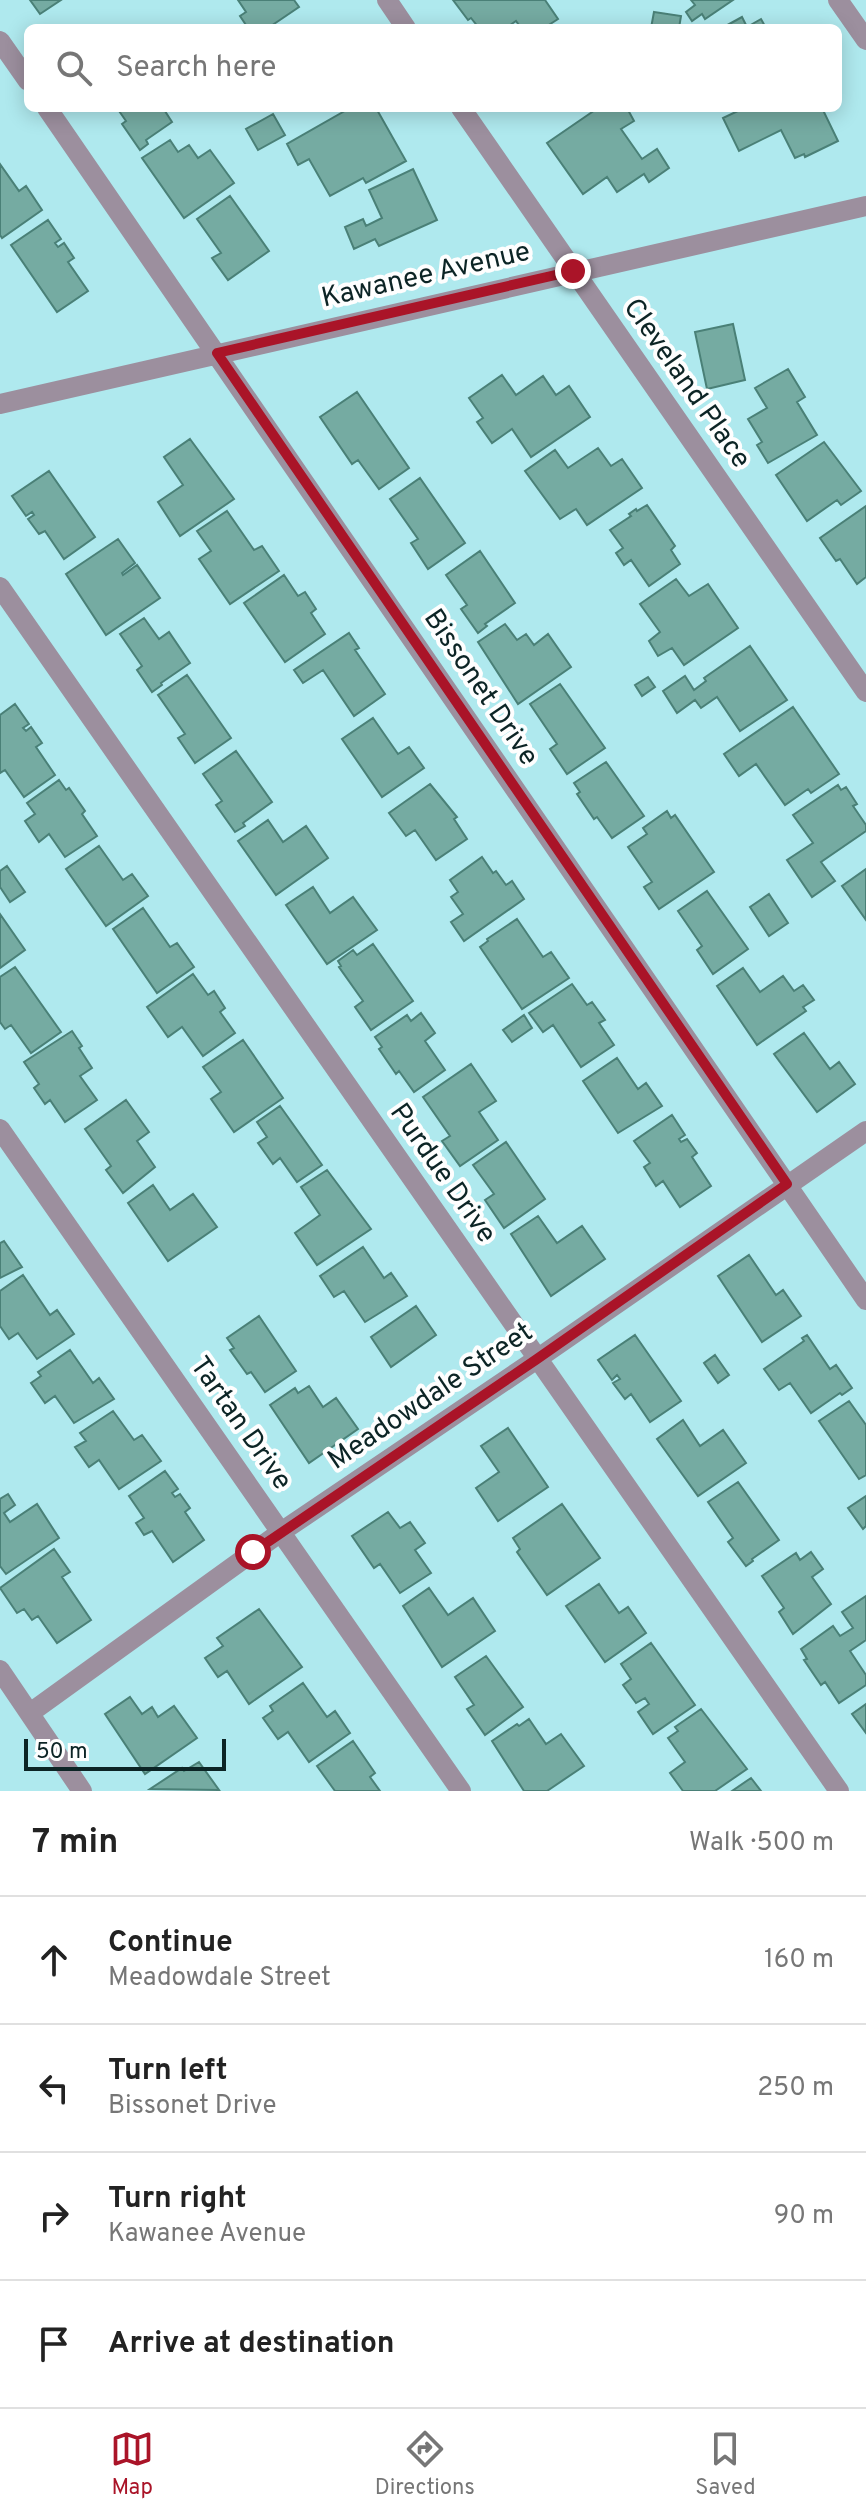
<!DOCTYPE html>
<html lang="en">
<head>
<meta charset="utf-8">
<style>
	:root { --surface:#fff; --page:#f2f2f2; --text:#222; --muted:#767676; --line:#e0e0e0; --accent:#aa1428 }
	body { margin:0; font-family:Overpass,sans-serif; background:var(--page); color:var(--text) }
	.scale { position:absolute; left:24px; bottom:20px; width:202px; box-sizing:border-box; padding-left:8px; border:4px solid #0c2425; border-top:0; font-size:22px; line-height:28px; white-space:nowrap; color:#0c2425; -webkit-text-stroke:6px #fefefe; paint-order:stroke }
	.stop { position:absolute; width:24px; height:24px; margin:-18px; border:6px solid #aa1428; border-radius:50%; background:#fff }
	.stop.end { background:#aa1428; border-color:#fff; box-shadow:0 2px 8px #0008 }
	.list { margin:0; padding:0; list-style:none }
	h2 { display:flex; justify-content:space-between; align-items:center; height:104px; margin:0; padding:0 32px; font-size:34px }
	h2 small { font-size:26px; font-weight:400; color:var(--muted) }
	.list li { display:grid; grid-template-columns:52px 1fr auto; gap:24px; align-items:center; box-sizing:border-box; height:128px; padding:0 32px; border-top:2px solid var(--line) }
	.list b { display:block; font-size:30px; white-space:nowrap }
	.list p { margin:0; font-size:26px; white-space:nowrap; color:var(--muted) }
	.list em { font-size:26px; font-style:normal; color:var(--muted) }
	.icon { flex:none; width:44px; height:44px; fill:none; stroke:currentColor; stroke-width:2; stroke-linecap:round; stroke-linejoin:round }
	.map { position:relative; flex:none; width:866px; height:1791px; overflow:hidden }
	.search { position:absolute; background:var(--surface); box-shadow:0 4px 20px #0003; left:24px; right:24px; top:24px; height:88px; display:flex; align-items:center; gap:20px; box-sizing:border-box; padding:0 28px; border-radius:12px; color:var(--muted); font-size:30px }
	.sheet { height:616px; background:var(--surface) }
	nav { display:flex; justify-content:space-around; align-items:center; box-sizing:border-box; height:112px; border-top:2px solid var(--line); background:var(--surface); font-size:22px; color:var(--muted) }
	nav a { display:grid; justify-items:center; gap:4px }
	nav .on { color:var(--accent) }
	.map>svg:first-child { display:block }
</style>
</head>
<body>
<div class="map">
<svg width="866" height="1791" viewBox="0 0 866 1791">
	<rect width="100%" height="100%" fill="#afe9ee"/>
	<path fill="#75aba2" stroke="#4a8077" stroke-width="2" d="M30,0H61L40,14Z
		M238,0H294L299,7L268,28H248L240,16L246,12Z
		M453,0H545L558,19L544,28H521L516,21L506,28H479L471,18L468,20Z
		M691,0H733L705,19L702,14L692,21L686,12L695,5Z
		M654,12L681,16L679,28H651Z
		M742,17L747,27L761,19L766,28H722Z
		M117,108H163L172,122L146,140L148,144L140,150L122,124L126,121Z
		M350,108H376L406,161L366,183L363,178L330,196L309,159L298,165L287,144Z
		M598,108H627L634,121L621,129L642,159L657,149L669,168L649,182L644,174L617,192L607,177L583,194L547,143Z
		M744,108H822L838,141L805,157L804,154L795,158L781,130L739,151L723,118Z
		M273,114L285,135L258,150L246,129Z
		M170,140L178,152L189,145L198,158L210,150L234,183L184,218L142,158Z
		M0,164L19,191L26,186L42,210L2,238L0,235Z
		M413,169L437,220L379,246L375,239L354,249L345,227L363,219L366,226L382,218L369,190Z
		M230,196L269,251L228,280L212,258L221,253L197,219Z
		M48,220L61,239L55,243L58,247L64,243L74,258L68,262L88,291L57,312L11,245Z
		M733,324L745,380L707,389L695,332Z
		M788,369L805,397L797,402L817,435L768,463L757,445L762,442L748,419L767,408L755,388Z
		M502,375L516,395L543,376L556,395L569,386L590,417L531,457L512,429L492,443L477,422L483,418L469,398Z
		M357,392L409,468L379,489L358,460L352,464L320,417Z
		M190,439L234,499L180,536L158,502L183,485L164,457Z
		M824,442L861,491L841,505L837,500L807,521L776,475Z
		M598,448L611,466L622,459L642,488L587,525L576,509L560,519L525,471L555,450L568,468Z
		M49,471L95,537L64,559L45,531L39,534L28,519L34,515L32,512L26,516L12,496Z
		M420,478L465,543L428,569L411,543L418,539L390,499Z
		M647,505L675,546L671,550L680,564L649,586L631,560L624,565L616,553L623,548L610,530L631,516L629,514L636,509L637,511Z
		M866,506V577L857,584L840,559L836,561L820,538Z
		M227,511L254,550L262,546L279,571L230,604L199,559L211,551L197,531Z
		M118,539L135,563L122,573L123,575L137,565L160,598L106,635L66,574Z
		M480,551L515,603L485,624L487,626L478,633L461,609L467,605L446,575Z
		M284,575L298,596L305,592L316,609L311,613L325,634L285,662L244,603Z
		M676,579L689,596L708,584L738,628L684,665L672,648L658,656L649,641L660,632L640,604Z
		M144,618L159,639L169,632L190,663L161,683L162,685L152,692L137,670L142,666L120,634Z
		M505,624L517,640L526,634L534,645L548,634L571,667L518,704L478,642Z
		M349,633L359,648L355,650L385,694L354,716L323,670L303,683L294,670Z
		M750,646L787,700L740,731L717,697L701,708L695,700L677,713L663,691L685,676L694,690L706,681L704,678Z
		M187,675L231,738L195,763L178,738L185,734L158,695Z
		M648,677L655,687L642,696L635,685Z
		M560,684L605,748L567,774L550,749L557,744L530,704Z
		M15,704L29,724L23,728L26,731L31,727L42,743L36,747L55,775L24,797L5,770L0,773V715Z
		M793,707L839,774L811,793L808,789L785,805L756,764L739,776L724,754Z
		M373,718L398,754L409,747L424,768L382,797L342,739Z
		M236,751L272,802L243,823L245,826L235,832L216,805L222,801L203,774Z
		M606,762L644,816L612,838L597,817L594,819L577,794L580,792L574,783Z
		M59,780L66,790L69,788L85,811L82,814L97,836L65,857L49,834L39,842L25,821L35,814L27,803Z
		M430,784L457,817L454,819L467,839L436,860L415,830L406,836L389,813Z
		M838,785L841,790L846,787L857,804L853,806L866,825V831L821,862L835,881L812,897L787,860L813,843L793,815Z
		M667,811L671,818L675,815L714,872L659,909L644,887L652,882L628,847L647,834L643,828Z
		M268,820L283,842L306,826L328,858L276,895L238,841Z
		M99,846L123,880L132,874L148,896L106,926L66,869Z
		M482,857L493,873L496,871L506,885L512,881L524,899L464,941L451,922L463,914L451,897L458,892L450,880Z
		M7,866L25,892L10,902L0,887V871Z
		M866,869V920L842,886Z
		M313,887L330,913L353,897L377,930L327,964L286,905Z
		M707,891L748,949L713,974L697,950L702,946L678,911Z
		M769,894L788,923L769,936L750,907Z
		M143,908L170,947L177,943L194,967L157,993L113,929Z
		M0,914L25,950L0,968Z
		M517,919L543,957L551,952L569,978L522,1009L480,947L488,941L487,939Z
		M373,944L413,1001L371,1030L355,1007L363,1001L339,967L341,966L338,961L353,950L357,955Z
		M15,967L61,1032L31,1053L11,1025L5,1029L0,1022V977Z
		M743,968L760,992L783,976L794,991L803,985L814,1000L803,1007L806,1011L757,1045L717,986Z
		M193,974L208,995L214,991L225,1008L220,1012L235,1033L203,1056L182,1027L168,1037L147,1007Z
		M572,984L587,1005L592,1002L605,1020L599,1023L614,1045L581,1067L553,1025L543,1032L529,1013Z
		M421,1013L435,1033L425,1041L445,1070L414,1092L399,1071L396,1074L379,1049L382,1047L375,1037L407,1015L411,1021Z
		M524,1015L532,1028L512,1042L503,1030Z
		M72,1031L82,1046L79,1048L92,1068L80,1076L97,1100L65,1122L50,1100L45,1104L34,1088L39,1084L24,1062Z
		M804,1033L830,1069L839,1062L855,1084L817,1112L774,1054Z
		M243,1040L283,1098L234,1132L211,1099L221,1092L203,1067Z
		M617,1058L638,1089L646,1083L662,1106L618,1133L583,1081Z
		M471,1064L496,1101L479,1112L498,1140L460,1166L442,1141L450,1136L423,1097Z
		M126,1100L149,1132L137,1141L155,1167L123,1193L106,1170L111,1166L85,1129Z
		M280,1106L322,1165L297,1182L280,1158L273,1164L258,1143L267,1137L257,1122Z
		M672,1115L685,1135L679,1139L681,1142L687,1139L697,1153L692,1157L711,1186L680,1207L663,1181L656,1186L644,1167L650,1163L634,1141Z
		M506,1142L545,1199L504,1228L485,1200L494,1194L473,1165Z
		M327,1170L371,1229L317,1265L295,1233L320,1215L301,1187Z
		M153,1185L170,1210L193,1194L217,1227L168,1261L128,1203Z
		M538,1216L557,1243L582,1226L605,1259L551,1296L511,1234Z
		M4,1241L22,1267L0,1278V1243Z
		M363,1247L384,1278L391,1273L407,1296L365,1322L344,1291L334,1297L320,1276Z
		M749,1255L776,1295L783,1290L801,1316L762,1342L718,1276Z
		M23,1275L50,1315L57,1310L74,1334L37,1359L18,1333L9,1339L0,1326V1291Z
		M416,1306L436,1335L391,1367L371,1337Z
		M259,1316L296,1371L265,1392L251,1372L247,1374L230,1350L234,1348L227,1338Z
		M635,1335L681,1401L650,1422L631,1394L625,1399L613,1383L620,1379L617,1375L612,1380L598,1360Z
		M807,1335L830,1369L836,1365L852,1388L842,1395L840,1393L811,1413L790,1383L779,1390L764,1369L804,1341L802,1338Z
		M70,1350L93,1383L99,1378L114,1399L74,1423L55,1396L45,1403L31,1383L41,1376L38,1372Z
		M715,1355L729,1375L718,1383L704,1363Z
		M309,1386L323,1407L336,1398L358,1429L309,1463L270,1405L295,1388L298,1393Z
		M849,1401L866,1425V1475L859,1479L819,1421Z
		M113,1411L134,1440L142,1435L161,1461L119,1489L99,1460L89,1467L75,1447L86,1441L80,1433Z
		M683,1420L700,1446L723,1430L746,1463L698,1496L657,1439Z
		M508,1428L548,1487L498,1521L476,1488L499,1472L481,1446Z
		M165,1471L178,1489L172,1493L175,1497L180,1494L190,1508L185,1512L204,1540L173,1562L152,1531L144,1535L136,1523L144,1518L129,1496Z
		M738,1482L779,1540L752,1559L753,1561L746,1566L728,1542L733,1538L708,1502Z
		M8,1494L15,1505L4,1513L10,1522L37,1504L59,1538L6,1574L0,1566V1499Z
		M866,1496V1526L863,1529L848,1508Z
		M562,1504L600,1558L547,1595L517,1552L520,1549L513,1538Z
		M388,1512L400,1528L410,1522L425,1543L415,1550L431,1573L400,1593L380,1564L374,1568L352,1536Z
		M54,1549L70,1572L62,1577L91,1620L57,1643L38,1616L32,1620L24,1609L17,1613L0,1588Z
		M811,1552L823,1569L812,1577L831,1604L793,1634L779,1612L784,1608L762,1576L796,1553L800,1560Z
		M599,1584L619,1613L628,1607L646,1633L605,1662L566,1606Z
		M429,1588L448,1615L473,1598L495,1631L442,1667L403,1606Z
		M866,1596V1640L850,1651L866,1675V1685L839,1703L825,1682L821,1685L804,1660L807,1659L801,1649L833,1626L840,1636L853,1628L842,1612Z
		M259,1609L302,1667L249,1704L227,1671L218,1677L205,1658L223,1646L217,1638Z
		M651,1643L695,1705L653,1734L638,1712L649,1704L645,1698L636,1703L623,1685L631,1679L621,1664Z
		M486,1656L523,1707L485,1735L467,1709L474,1705L455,1677Z
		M303,1683L327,1717L335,1711L350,1733L309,1762L288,1732L278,1739L263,1718L273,1711L270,1706Z
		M130,1697L142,1714L152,1707L158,1717L174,1706L197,1738L145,1774L105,1714Z
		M866,1704V1733L852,1714Z
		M701,1709L747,1769L715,1791H683L670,1773L685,1762L668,1738L678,1731L675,1727Z
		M529,1719L546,1744L561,1734L584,1766L547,1791H524L492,1741L517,1724L519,1726Z
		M353,1741L375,1773L370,1777L380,1791H335L317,1766Z
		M199,1762L219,1790L150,1789L182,1768L184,1771Z
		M751,1778L761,1791H732Z"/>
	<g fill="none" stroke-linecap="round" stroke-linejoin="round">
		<path stroke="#9c8f9e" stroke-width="20" d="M387,0L406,28
			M838,0L866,40
			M0,41L28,81
			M47,108L866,1300
			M461,108L866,692
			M0,404L866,206
			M0,587L839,1791
			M0,1129L461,1791
			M0,1670L82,1791
			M30,1713L281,1532L537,1359L866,1131"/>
	</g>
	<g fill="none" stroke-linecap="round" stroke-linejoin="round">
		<path stroke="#aa1428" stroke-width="10" d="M253,1552L537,1359L787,1184L217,353L573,271"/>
	</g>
	<g text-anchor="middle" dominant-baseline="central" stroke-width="8" stroke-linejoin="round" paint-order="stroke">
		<g font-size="28" fill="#0c2425" stroke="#fefefe">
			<text transform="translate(426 276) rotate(-13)">Kawanee Avenue</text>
			<text transform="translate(686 384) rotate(55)">Cleveland Place</text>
			<text transform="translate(480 688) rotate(56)">Bissonet Drive</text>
			<text transform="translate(442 1174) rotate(55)">Purdue Drive</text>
			<text transform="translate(431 1397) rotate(-34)">Meadowdale Street</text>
			<text transform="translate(240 1424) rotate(55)">Tartan Drive</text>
		</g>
	</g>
</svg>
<div class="scale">50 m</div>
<div class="stop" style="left:253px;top:1552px"></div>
<div class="stop end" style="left:573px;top:271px"></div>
<div class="search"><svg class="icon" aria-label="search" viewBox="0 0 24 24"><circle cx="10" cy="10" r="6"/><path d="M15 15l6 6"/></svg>Search here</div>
</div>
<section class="sheet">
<h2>7 min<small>Walk · 500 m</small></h2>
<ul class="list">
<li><svg class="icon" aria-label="ahead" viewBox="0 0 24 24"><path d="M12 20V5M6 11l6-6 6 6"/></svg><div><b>Continue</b><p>Meadowdale Street</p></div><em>160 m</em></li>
<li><svg class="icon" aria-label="left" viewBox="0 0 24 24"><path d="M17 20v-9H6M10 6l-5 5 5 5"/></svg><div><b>Turn left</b><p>Bissonet Drive</p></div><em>250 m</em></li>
<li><svg class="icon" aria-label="right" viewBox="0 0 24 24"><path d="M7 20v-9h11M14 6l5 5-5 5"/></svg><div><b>Turn right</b><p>Kawanee Avenue</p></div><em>90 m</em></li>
<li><svg class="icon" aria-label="arrive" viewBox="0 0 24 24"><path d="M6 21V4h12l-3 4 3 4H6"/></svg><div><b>Arrive at destination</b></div></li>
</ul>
</section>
<nav>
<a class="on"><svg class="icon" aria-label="map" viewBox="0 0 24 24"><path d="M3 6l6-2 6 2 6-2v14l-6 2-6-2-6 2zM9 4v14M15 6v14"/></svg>Map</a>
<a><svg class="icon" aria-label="directions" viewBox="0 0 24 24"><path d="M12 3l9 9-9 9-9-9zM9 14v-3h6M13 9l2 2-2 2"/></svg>Directions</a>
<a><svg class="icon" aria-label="saved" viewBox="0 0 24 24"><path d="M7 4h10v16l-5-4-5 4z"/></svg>Saved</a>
</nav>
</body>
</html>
